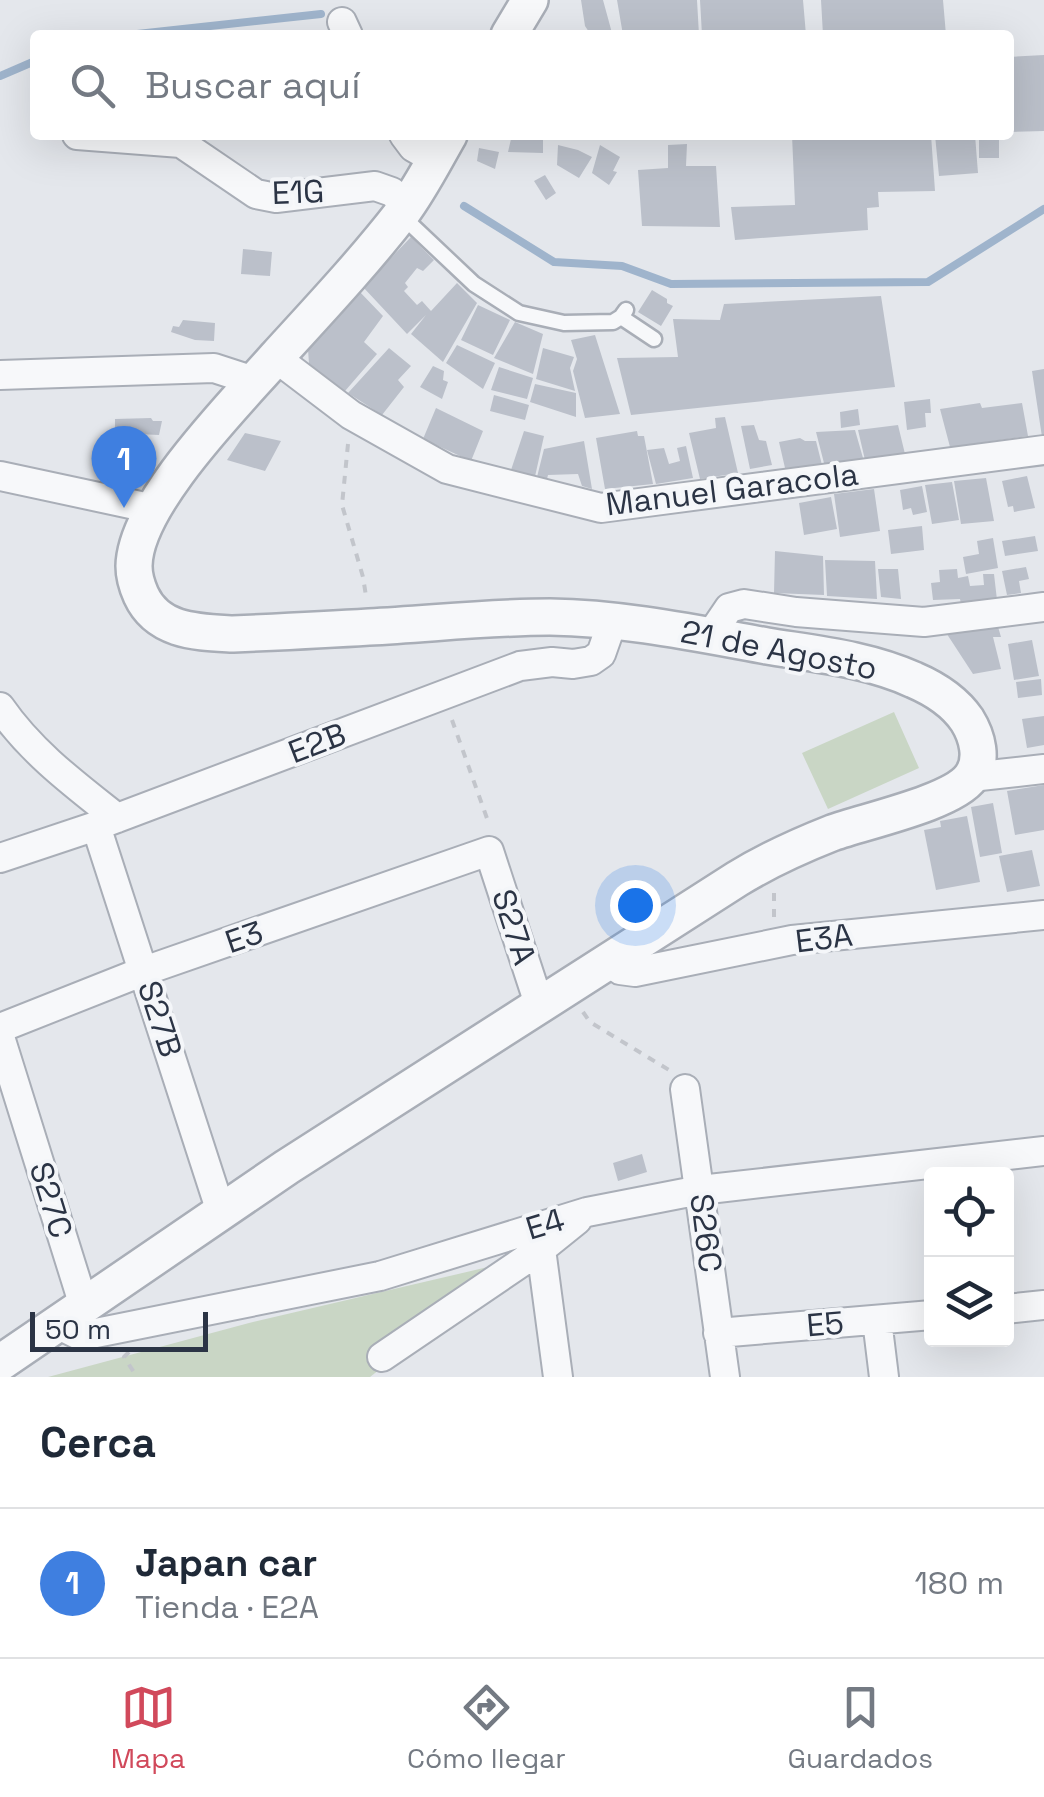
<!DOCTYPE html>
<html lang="es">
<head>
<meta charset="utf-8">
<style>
	:root { --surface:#fff; --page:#f2f2f3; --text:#1f2937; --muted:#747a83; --line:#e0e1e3; --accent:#d1495b }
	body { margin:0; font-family:"Space Grotesk",sans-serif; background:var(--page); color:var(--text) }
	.controls { position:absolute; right:30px; bottom:30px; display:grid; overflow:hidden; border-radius:10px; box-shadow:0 10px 40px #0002 }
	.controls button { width:90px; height:90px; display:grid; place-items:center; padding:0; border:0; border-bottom:2px solid var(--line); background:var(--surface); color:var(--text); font:50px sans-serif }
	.scale { position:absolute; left:30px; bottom:25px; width:178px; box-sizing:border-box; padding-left:10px; border:5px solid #2b3445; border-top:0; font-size:28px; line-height:35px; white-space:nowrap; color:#2b3445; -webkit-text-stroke:8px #f4f6f9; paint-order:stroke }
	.you { position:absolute; left:635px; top:905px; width:35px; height:35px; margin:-25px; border:8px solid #fff; border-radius:50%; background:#1a73e8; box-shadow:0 0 0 15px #1a73e833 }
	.badge { display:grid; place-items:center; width:65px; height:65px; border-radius:50%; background:var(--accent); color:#fff; font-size:32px; font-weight:700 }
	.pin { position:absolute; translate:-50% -82px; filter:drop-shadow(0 2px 5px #0008) }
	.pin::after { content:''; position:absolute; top:52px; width:35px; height:30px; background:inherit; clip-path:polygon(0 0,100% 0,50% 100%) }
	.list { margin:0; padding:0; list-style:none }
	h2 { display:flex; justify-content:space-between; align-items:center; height:130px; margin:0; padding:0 40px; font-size:42px }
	h2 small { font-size:32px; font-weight:400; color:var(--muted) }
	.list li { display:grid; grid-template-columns:65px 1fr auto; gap:30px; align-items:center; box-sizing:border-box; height:150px; padding:0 40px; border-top:2px solid var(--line) }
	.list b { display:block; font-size:38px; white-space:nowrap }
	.list p { margin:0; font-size:32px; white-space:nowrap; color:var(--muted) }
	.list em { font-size:32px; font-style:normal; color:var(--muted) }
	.icon { flex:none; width:55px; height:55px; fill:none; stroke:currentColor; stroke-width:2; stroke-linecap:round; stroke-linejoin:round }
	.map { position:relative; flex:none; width:1044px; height:1377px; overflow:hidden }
	.search { position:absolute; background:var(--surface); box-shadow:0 10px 40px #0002; left:30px; right:30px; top:30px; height:110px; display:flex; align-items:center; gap:25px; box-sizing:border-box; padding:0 35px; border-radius:10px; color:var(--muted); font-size:38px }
	.sheet { height:280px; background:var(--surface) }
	nav { display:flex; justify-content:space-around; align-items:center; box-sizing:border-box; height:140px; border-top:2px solid var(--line); background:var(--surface); font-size:28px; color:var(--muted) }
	nav a { display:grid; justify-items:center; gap:5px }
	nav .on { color:var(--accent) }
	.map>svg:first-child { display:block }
</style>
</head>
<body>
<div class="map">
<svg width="1044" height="1377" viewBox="0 0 1044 1377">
	<rect width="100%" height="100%" fill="#e4e7ec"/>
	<path fill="#c9d6c5" d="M894,712L919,768L828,809L802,753Z
		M535,1256L465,1302L370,1377H48L249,1323Z"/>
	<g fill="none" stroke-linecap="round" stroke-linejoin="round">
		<path stroke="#9fb4cc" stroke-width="8" d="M128,35L321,14
			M0,76L35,61
			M464,206L554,262L622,266L671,284L928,282L1044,209"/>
	</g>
	<path fill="#bbc0ca" d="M581,0H603L612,33L591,35L585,26Z
		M617,0H697L699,35H623Z
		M700,0H803L806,35H787V33L770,35H702Z
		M821,0H943L946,35H823Z
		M1044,55V131L1009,132V57Z
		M792,135H931L935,191L878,192L879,207L867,208L868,230L735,240L731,207L795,205Z
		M935,135H975L978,173L939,176Z
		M511,139H543V153L508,152Z
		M979,140H999V158H979Z
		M687,144L686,166H716L720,227L642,226L638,170L668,168V145Z
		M558,145L578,150L592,157L579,178L557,165Z
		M600,145L620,157L613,171L617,172L609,185L592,173Z
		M479,148L499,152L495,169L477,161Z
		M545,175L556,193L546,200L534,181Z
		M411,237L434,260L423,271L417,268L405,283L408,287L404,291L417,305L422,301L431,311L457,283L477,303L443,362L411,334L426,315L407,334L363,287Z
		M243,249L272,252L270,276L241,274Z
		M358,290L383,316L364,342L377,354L345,391L309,364L308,349Z
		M652,290L667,299V303L673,306L661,326L638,312Z
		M881,296L895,387L631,415L617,358L678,357L673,319L720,320L724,304Z
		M478,305L510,320L493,355L461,340Z
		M183,320L215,323L214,341L195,340L171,332L173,326L179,327Z
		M515,322L543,334L533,374L494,358Z
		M595,335L620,414L585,418L573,371L577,359L571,340Z
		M457,345L495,363L483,389L446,363Z
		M389,348L411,366L398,380L404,387L382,415L348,393Z
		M543,348L574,357L570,368L575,391L536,379Z
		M433,366L444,371L443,380L448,382L442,399L420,387Z
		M499,367L533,378L527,399L491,390Z
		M1044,369V437H1042L1032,371Z
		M535,384L576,393V417L530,402Z
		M494,395L529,405L525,420L490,411Z
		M930,399L931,413H925L926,427L907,430L904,402Z
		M980,403L982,408L1022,403L1028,436L950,447L940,409Z
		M436,408L483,431L471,461L423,439Z
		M858,409L860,425L841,428L840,412Z
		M725,417L738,473L700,479L689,433L716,428L715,418Z
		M151,418L153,421H162L159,435L115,433V419Z
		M754,425L759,440L766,441L772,465L750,469L741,426Z
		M898,425L905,454L865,460L858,430Z
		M855,430L865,465L825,467L816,432Z
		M524,431L544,436L534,481L509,476Z
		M637,431L638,436H644L653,484L605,489L596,438Z
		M245,433L281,441L265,471L227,460Z
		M800,438L805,441H816L822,465L785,468L779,442Z
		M584,441L592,489L582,486L578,474L548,475L546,483L536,481L544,449Z
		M686,446L693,478L656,484L647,450L664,448L669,464L680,461L677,448Z
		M1027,476L1035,508L1014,512L1013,506L1008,507L1002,481Z
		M986,478L994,521L961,524L954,481Z
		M952,482L959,520L932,524L925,485Z
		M922,486L927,512L913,515L911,508L903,510L900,490Z
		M874,489L880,531L840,537L834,494Z
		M831,497L837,529L804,535L799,503Z
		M922,526L924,550L891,554L888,530Z
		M1035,536L1038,551L1005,556L1002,541Z
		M993,538L998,568L966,574L963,557L979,554L977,541Z
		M775,551L823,556L824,595L774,593Z
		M825,560L875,561L877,599L827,596Z
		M1026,567L1029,579L1019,581L1021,593L1007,595L1002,571Z
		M878,569H898L901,599L881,597Z
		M957,569L958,578L968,576L970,586L984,585L983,574H994L997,600L961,604L960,599L933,600L931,583L940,582L939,570Z
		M996,620L1001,637H993L1001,669L973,674L941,625Z
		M1032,640L1039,676L1014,680L1008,644Z
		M1041,679L1042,695L1018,698L1016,682Z
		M1044,716V745L1027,748L1022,719Z
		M1044,785V830L1015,835L1007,791Z
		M993,803L1002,853L980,857L971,807Z
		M967,816L980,882L936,890L924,830L941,827L940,821Z
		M1032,850L1040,886L1007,892L999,856Z
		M642,1154L647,1172L618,1181L613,1163Z"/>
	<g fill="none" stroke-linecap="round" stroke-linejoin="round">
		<defs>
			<path id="service" d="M401,215L474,284L519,313L564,323L613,322L621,317L626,310
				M621,317L654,339"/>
			<path id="minor" d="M342,22L348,35
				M77,135L181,143L256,194L276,198L375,186L392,192L407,206
				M404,135L413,147L434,159
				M276,358L351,415L447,469L601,508L1044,450
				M0,375L214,368L254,381
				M0,476L154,509
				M710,636L729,608L744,604L796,612L924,622L1044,607
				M0,707C31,752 74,784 117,818
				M971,777L1044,769
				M96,826L221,1212
				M0,858L96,826L520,666L552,662L573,664L591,661L601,654L613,620
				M610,961L620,970L635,972L792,940L1044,915
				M0,1028L144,971L489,851L539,1004
				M0,1037L84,1306
				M685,1089L725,1377
				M541,1249L558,1377
				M1006,1309L1044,1305
				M877,1320L884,1377
				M57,1324L81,1336L380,1276L587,1212L700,1190L1044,1151
				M718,1333L932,1315
				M382,1357L541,1249L577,1220"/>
			<path id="tertiary" d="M509,35L530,0
				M0,1363L287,1167L737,879C768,860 799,846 832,833C865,821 952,803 971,777C984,760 977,736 967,720C954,701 935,689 914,680C868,659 816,654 767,646C695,633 623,618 550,617C489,617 429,624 369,627C323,630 278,632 233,634C197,632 158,632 141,595C137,586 134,576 134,566C135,503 236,403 277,356C319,310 364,262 402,213C420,189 434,161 449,135"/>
		</defs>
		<use href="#service" stroke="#a9aeb7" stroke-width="19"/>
		<use href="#minor" stroke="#a9aeb7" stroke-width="32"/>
		<use href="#tertiary" stroke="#a9aeb7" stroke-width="40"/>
		<path stroke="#c2c5cb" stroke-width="4" stroke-dasharray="8 8" stroke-linecap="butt" d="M348,444L342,505L363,577L366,596
			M452,720L489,824
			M774,917V891
			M583,1012L590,1022L669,1070
			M129,1352L124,1357L137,1377"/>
		<use href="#service" stroke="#f7f8fa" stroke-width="14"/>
		<use href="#minor" stroke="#f7f8fa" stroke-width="28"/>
		<use href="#tertiary" stroke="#f7f8fa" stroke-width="35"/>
	</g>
	<g text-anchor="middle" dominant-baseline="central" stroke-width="8" stroke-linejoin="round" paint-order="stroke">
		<g font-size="32" fill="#2b3445" stroke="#f4f6f9">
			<text transform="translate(298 192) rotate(-2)">E1G</text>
			<text transform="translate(732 489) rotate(-7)">Manuel Garacola</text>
			<text transform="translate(779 650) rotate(11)">21 de Agosto</text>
			<text transform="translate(317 743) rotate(-21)">E2B</text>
			<text transform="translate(514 927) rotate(72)">S27A</text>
			<text transform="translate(244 937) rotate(-19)">E3</text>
			<text transform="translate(824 938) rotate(-7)">E3A</text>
			<text transform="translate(160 1019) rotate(72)">S27B</text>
			<text transform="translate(51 1200) rotate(73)">S27C</text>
			<text transform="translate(545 1224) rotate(-17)">E4</text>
			<text transform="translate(706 1233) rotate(83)">S26C</text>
			<text transform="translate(825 1324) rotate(-5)">E5</text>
		</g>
	</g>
</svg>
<div class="controls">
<button><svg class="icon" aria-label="locate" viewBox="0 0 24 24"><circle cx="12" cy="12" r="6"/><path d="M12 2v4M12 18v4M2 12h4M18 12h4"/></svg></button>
<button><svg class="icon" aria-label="layers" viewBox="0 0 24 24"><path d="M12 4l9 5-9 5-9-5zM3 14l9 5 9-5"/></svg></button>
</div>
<div class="scale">50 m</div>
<div class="you"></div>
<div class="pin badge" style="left:124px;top:508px;background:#3f7fe0">1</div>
<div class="search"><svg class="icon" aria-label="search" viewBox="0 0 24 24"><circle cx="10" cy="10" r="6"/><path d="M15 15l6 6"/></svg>Buscar aquí</div>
</div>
<section class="sheet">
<h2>Cerca<small></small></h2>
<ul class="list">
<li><span class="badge" style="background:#3f7fe0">1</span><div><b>Japan car</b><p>Tienda · E2A</p></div><em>180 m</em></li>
</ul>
</section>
<nav>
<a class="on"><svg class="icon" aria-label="map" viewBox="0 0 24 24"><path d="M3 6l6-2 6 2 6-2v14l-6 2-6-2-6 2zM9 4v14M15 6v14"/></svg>Mapa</a>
<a><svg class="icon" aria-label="directions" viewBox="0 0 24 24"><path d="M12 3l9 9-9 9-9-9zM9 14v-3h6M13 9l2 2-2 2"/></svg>Cómo llegar</a>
<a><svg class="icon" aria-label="saved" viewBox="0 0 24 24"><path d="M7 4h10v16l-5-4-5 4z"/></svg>Guardados</a>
</nav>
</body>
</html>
